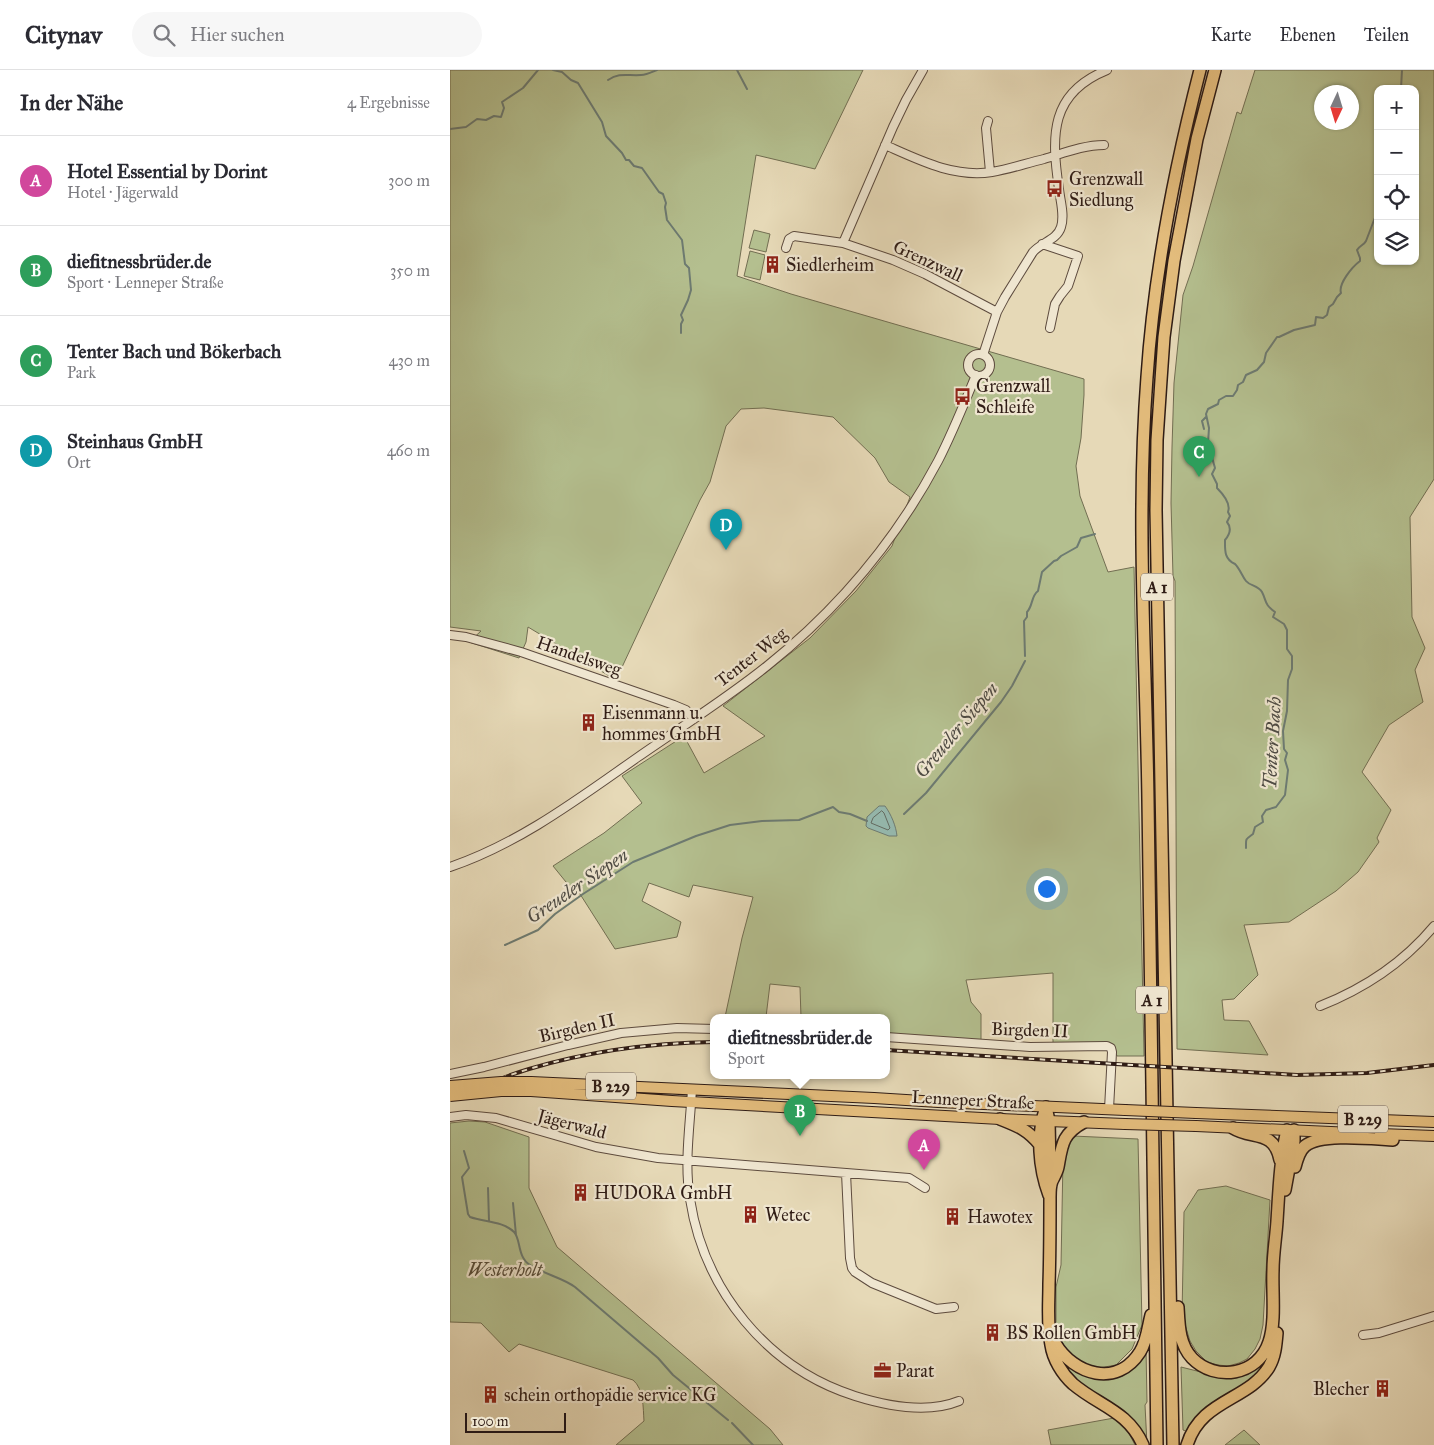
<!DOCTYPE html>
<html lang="de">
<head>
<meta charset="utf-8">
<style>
	:root { --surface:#fff; --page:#f7f7f7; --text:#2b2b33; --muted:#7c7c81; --line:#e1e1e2; --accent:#ea580c }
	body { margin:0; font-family:"IM FELL Great Primer",serif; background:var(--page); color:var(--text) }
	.controls { position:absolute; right:15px; top:15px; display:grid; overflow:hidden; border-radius:10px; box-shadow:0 1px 4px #0004 }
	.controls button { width:45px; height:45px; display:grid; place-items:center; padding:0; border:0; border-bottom:1px solid var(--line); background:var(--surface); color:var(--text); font:25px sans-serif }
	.compass { position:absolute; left:864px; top:15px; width:45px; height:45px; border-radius:50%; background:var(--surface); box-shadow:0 1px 4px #0004; rotate:184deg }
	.scale { position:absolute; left:15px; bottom:12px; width:101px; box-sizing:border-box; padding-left:5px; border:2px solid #2f1c15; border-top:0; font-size:14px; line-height:18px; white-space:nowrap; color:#2f1c15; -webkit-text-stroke:4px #efe6d0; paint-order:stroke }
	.you { position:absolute; left:596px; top:818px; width:18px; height:18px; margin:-12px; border:4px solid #fff; border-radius:50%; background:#1a73e8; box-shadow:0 0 0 8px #1a73e833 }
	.badge { display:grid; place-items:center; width:32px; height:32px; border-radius:50%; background:var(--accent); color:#fff; font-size:16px; font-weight:700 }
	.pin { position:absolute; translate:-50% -41px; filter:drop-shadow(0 1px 2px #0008) }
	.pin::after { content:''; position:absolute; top:26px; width:18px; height:15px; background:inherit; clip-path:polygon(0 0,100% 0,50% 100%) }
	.popup { position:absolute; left:260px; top:944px; width:180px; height:65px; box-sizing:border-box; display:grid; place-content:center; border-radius:10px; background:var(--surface); filter:drop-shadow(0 1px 4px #0005); font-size:16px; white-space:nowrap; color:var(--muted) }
	.popup b { font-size:19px; color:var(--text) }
	.popup::after { content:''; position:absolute; left:50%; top:100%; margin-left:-10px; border:10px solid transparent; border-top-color:var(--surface) }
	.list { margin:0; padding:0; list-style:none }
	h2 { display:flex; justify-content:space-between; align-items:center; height:65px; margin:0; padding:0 20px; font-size:21px }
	h2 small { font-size:16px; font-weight:400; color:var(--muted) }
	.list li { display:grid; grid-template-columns:32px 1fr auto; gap:15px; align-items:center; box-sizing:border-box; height:90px; padding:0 20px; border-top:1px solid var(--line) }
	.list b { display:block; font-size:19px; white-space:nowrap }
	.list p { margin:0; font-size:16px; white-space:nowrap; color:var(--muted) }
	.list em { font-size:16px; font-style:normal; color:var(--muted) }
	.icon { flex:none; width:28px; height:28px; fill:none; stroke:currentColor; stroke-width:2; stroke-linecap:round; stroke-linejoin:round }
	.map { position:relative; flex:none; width:984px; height:1375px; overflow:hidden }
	header { display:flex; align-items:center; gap:30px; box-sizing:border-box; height:70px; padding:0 25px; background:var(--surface); border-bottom:1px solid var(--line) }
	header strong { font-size:24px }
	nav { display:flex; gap:28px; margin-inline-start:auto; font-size:18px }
	.search { width:350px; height:45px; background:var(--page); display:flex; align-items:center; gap:12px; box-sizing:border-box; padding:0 18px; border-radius:28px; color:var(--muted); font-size:19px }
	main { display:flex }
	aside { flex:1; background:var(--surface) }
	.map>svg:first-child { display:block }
</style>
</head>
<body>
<header>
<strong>Citynav</strong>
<div class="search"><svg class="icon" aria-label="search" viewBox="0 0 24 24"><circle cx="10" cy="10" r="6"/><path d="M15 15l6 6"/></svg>Hier suchen</div>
<nav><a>Karte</a><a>Ebenen</a><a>Teilen</a></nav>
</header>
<main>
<aside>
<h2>In der Nähe<small>4 Ergebnisse</small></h2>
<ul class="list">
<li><span class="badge" style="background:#d1479c">A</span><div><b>Hotel Essential by Dorint</b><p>Hotel · Jägerwald</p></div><em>300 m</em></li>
<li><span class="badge" style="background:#2e9e5b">B</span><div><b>diefitnessbrüder.de</b><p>Sport · Lenneper Straße</p></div><em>350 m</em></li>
<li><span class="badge" style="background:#2e9e5b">C</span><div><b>Tenter Bach und Bökerbach</b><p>Park</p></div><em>430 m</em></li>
<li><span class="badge" style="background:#0f9aa8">D</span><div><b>Steinhaus GmbH</b><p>Ort</p></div><em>460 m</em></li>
</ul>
</aside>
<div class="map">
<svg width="984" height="1375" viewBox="0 0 984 1375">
	<rect width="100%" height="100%" fill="#e6d9b7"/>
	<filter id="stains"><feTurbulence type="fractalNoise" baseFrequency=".004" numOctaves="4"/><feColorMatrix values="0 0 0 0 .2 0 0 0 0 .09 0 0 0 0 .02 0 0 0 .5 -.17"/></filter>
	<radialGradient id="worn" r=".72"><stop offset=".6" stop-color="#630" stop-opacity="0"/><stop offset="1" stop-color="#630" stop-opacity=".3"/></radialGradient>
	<path fill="#b4bf8f" stroke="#726e52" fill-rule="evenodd" d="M0,0H413L365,99L306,85L287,206L341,224L634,309V325L631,368L626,396L630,426L658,502L684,497L694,986H667L662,975H603V903L516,910L521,932L531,944V971L436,965V947H351L350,917L320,914L316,947H275L292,868L303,827L243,815L239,827L199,813L192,831L231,852L227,867L165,879L130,824L116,812L103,796L154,763L192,733L172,706L234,666L254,703L315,666L273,636L360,568L406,521L442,476L460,427L439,412L425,388L383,347L314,338L291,339L276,356L260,412L250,430L166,610L78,557L76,572L69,588L19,572L31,561L0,557Z
		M805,0H984V409L960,447L962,547L975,578L965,600L973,632L939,655L912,702L941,740L927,768L929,772L908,802L886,821L839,852L794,855L808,905L784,929L772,930L774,950L799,951L818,985L727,979L725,511L723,506L721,433L722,377L724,313L733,225L743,196L787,42L791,44ZM928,19H965V191H928ZM872,22H902V52H872Z
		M304,160L320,164L316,182L299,178Z
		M300,181L315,185L310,210L294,206Z
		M19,1051L35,1052L79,1067V1118L107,1177L320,1359L333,1375H166L194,1351C193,1338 194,1319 183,1310L69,1274L59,1282L31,1253L0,1252V1053Z
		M623,1066L688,1069L692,1255L682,1279L666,1295L649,1298L635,1296L615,1279L606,1257V1217L611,1195L613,1089L615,1081Z
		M776,1116L820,1130L813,1255L810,1269L805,1279L797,1289L789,1293L778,1296L768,1295L757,1292L746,1281L740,1271L732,1245L734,1142L748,1120Z
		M822,1277L812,1300L738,1362L733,1360L731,1297L771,1307Z
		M696,1279L697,1332L695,1335L697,1375L629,1315L611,1290L626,1302L638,1306L648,1307Z
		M664,1348L678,1361L685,1375H601L598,1360Z
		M794,1360L810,1375H775Z"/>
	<path fill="#96bab0" stroke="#6d7b72" d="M429,736H435C441,744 446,756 447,766H439L418,758L416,756L417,747Z"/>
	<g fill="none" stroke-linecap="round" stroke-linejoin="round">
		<path stroke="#626b62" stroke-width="1" d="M432,741L434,743L440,758L438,760L421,753L423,748Z"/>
		<path stroke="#6d7b72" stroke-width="2" d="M103,0L112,2L121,10L128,13L152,52L156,66L172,83L176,90H179L184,96L192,98L209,122L213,124L216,133L215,137L217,150L232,170L235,194L239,198L241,220L238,230L231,245L233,250L231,254V263
			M287,0L297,19
			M158,10C170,2 177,6 191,5C197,5 202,2 207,0
			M951,19L952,0
			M0,59L16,57L27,49L36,50L44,46L51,47L54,38L52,32L73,18L88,0
			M928,93L926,95L928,101
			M928,124L925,127L928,131
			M754,359L752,351L756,347
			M575,586L574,551L577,547V542C583,536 581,526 588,521L592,502L604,491L607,490L611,486L627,477L631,468L645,464
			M454,744L476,723L551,632L562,616L575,591
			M796,778C796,768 795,770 803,764L805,757L813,752L812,746L816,740L826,737L835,725L838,700L835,690L837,683L834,679L833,661L837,641L838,610L842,599V586L837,579V560L834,554L823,547L825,542C814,534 817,532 812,522C808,515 800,516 796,511C792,506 790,499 785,494C774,489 775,480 775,470C780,464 782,458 777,452L780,446L778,442C781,434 773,424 767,418V414L762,404L765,398L758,373L759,358L756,344L758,339L768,334L769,330L776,326H783L787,320L788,315L793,312L796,305L807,300L814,292L816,283L827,267H829L844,260L865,255L866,247L873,248L877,245L879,237L883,234L887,227L891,223C888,214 902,197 910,191V188L907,180C909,176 914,175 916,171L926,145L925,138L928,132
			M55,875L88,860L105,844L133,824L183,792L246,766L280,755L312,751L349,750L383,737L389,742L400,744L417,751
			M14,1081L19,1098L12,1107L18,1144L20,1147C34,1152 53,1151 64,1162C71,1169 67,1187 80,1195C94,1204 113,1208 125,1217L208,1288L223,1305L278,1350
			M38,1118L39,1151
			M63,1133L66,1165
			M282,1353L303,1375"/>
		<defs>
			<path id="minor" d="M538,51L536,58L540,102
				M435,75C469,90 504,108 542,102C560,99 577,93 594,89C614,83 634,75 654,75
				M393,173L443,57L456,30L473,0
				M592,174L628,186L618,216L610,226L605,234L600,258
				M336,178L339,169L344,166L393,173L443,190L475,204L547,242
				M518 295a11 11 0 1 1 22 0a11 11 0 1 1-22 0Z
				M533,285L547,242L555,227L583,182C592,172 607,170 611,157C615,145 610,130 609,119C601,65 600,23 657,0
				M0,565L16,567L71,582L224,635L236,640L244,649
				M0,797C70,773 128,729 188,687C231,657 276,629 317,596C387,540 446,470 488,391C502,364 514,334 526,305
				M870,936C913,919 954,892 984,856
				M436,967L580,977L657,976L661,978L662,982L659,1039
				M0,1004L34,997L118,975L171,963L227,958L264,959
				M242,1019C240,1056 234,1093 240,1129C254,1220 317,1298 405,1326C437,1336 477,1344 509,1331
				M0,1047L16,1045L46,1048L146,1077L208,1088L459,1108L475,1118
				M396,1103L400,1188L402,1198L405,1202L422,1213L486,1239L504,1237
				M913,1265L929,1263L984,1246"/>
			<path id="major" d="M81,1012L424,1028L488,1032L675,1040
				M81,1021L222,1031L550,1049L675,1054
				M746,1043L984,1052
				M746,1056L903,1063
				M930,1064L984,1066"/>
			<path id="highway" d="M596,1037C586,1065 589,1098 599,1125
				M596,1037L599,1051L600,1098L603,1107
				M550,1049C568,1056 578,1060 590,1075
				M634,1052C612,1064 612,1075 608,1097C607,1102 604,1107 602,1111C600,1116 600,1122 600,1127C600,1156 600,1185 599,1214C599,1234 597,1256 601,1275C603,1289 612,1304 623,1314C649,1336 678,1341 693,1375
				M783,1058C802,1070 824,1059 830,1090
				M845,1097C847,1089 849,1081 855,1076C871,1063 923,1069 943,1070
				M835,1120L844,1071V1060
				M728,1237C729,1255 729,1274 742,1288C765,1312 808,1306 819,1272C826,1251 822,1222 823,1200C823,1184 826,1167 827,1151C829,1120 830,1090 837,1060
				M605,1273C624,1305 667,1318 690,1282C697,1271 698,1257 701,1245
				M707,1375C705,1160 702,945 698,730C696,589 686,448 697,307C704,203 724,101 750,0
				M723,1375L706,440L707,370L711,310L714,267L724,191L747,69L765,0
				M737,1375C751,1329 798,1331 819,1297C825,1287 826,1275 827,1263"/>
		</defs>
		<use href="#minor" stroke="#5d4b3e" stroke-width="10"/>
		<use href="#major" stroke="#2f1c15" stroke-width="12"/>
		<use href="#highway" stroke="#2f1c15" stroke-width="14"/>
		<use href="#minor" stroke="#efe6d0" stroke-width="8"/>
		<use href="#major" stroke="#e3bc7c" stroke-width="10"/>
		<use href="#highway" stroke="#e3bc7c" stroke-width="11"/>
		<defs>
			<path id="rail" d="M436,980L847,1005L917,1003L984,995
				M0,1029C26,1018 52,1007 79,999C139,981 201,973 264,972"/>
		</defs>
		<use href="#rail" stroke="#2f1c15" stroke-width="4"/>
		<use href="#rail" stroke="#efe6d0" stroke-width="2" stroke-dasharray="5.5" stroke-linecap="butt"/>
		<defs>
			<path id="major-bridge" d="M0,1016L51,1012H81
				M0,1026L51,1021H81
				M675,1040L746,1043
				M675,1054L746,1056"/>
		</defs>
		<use href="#major-bridge" stroke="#2f1c15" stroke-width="12" stroke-linecap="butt"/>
		<use href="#major-bridge" stroke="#e3bc7c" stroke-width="10"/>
	</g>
	<defs>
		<symbol id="bus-bare" viewBox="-9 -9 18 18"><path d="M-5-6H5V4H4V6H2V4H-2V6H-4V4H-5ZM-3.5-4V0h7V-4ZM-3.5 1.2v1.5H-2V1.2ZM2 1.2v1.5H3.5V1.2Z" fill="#8f2418" stroke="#efe6d0" stroke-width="2.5" paint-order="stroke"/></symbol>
		<symbol id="building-bare" viewBox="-9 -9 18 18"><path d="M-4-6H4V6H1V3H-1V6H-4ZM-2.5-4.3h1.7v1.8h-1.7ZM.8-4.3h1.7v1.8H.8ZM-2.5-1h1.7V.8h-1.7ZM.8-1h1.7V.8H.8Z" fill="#8f2418" stroke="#efe6d0" stroke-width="2.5" paint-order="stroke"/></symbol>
		<symbol id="office-bare" viewBox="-9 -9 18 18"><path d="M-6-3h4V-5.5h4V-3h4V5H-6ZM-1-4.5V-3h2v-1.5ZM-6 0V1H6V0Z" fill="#8f2418" stroke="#efe6d0" stroke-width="2.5" paint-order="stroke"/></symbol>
	</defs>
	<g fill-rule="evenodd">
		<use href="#bus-bare" x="592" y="106" width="25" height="25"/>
		<use href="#building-bare" x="310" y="182" width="25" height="25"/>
		<use href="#bus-bare" x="500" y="314" width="25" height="25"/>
		<use href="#building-bare" x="126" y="640" width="25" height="25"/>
		<use href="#building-bare" x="118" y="1110" width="25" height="25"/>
		<use href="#building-bare" x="288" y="1132" width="25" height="25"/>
		<use href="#building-bare" x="490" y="1134" width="25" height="25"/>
		<use href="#building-bare" x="530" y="1250" width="25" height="25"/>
		<use href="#office-bare" x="420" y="1288" width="25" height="25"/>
		<use href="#building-bare" x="920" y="1306" width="25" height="25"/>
		<use href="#building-bare" x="28" y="1312" width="25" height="25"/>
	</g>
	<g text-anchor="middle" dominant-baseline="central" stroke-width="4.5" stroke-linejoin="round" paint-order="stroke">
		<g fill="#efe6d0" stroke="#69594d" stroke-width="1">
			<rect x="691" y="503.5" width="32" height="27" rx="4"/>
			<rect x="686" y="916.5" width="32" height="27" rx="4"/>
			<rect x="136" y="1002.5" width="50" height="27" rx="4"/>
			<rect x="888" y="1035.5" width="50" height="27" rx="4"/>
		</g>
		<g font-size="16" font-weight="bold" fill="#2f1c15">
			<text x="707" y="517">A 1</text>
			<text x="702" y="930">A 1</text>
			<text x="161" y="1016">B 229</text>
			<text x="913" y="1049">B 229</text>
		</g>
		<g font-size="18" fill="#2f1c15" stroke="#efe6d0" text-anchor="start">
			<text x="619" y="109">Grenzwall<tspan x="619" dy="21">Siedlung</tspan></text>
			<text x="336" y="195">Siedlerheim</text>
			<text x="526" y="316">Grenzwall<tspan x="526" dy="21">Schleife</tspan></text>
			<text x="152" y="643">Eisenmann u.<tspan x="152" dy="21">hommes GmbH</tspan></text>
			<text x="144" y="1123">HUDORA GmbH</text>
			<text x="315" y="1145">Wetec</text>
			<text x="517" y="1147">Hawotex</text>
			<text x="556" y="1263">BS Rollen GmbH</text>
			<text x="446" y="1301">Parat</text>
			<text x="919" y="1319" text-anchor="end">Blecher</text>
			<text x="54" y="1325">schein orthopädie service KG</text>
		</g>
		<g font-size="18" fill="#2f1c15" stroke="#efe6d0">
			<text transform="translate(478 191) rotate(25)">Grenzwall</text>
			<text transform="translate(129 586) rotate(19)">Handelsweg</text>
			<text transform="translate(301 587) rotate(-38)">Tenter Weg</text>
			<text transform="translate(127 958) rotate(-13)">Birgden II</text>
			<text transform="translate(580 960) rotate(2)">Birgden II</text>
			<text transform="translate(523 1030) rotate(3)">Lenneper Straße</text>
			<text transform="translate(122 1054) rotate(15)">Jägerwald</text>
		</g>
		<g font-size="18" font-style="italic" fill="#574d3a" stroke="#efe6d0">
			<text x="55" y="1200">Westerholt</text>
		</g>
		<g font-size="19" font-style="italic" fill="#4e4b44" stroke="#efe6d0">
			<text transform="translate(506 660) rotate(-50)">Greueler Siepen</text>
			<text transform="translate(822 673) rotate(-87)">Tenter Bach</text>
			<text transform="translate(127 816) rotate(-34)">Greueler Siepen</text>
		</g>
	</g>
	<rect width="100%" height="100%" filter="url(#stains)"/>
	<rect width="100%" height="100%" fill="url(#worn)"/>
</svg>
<div class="controls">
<button>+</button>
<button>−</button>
<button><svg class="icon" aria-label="locate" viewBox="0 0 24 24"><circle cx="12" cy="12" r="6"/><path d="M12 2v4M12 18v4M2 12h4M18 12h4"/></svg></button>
<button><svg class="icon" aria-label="layers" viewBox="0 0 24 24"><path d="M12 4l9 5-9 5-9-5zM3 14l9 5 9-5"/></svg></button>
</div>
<svg class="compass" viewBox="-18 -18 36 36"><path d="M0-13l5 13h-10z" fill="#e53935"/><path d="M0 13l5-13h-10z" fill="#7c7c81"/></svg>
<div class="scale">100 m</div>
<div class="you"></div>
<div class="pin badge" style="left:474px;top:1100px;background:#d1479c">A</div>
<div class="pin badge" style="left:350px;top:1066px;background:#2e9e5b">B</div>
<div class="popup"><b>diefitnessbrüder.de</b>Sport</div>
<div class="pin badge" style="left:749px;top:407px;background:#2e9e5b">C</div>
<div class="pin badge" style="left:276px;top:480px;background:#0f9aa8">D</div>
</div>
</main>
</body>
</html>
